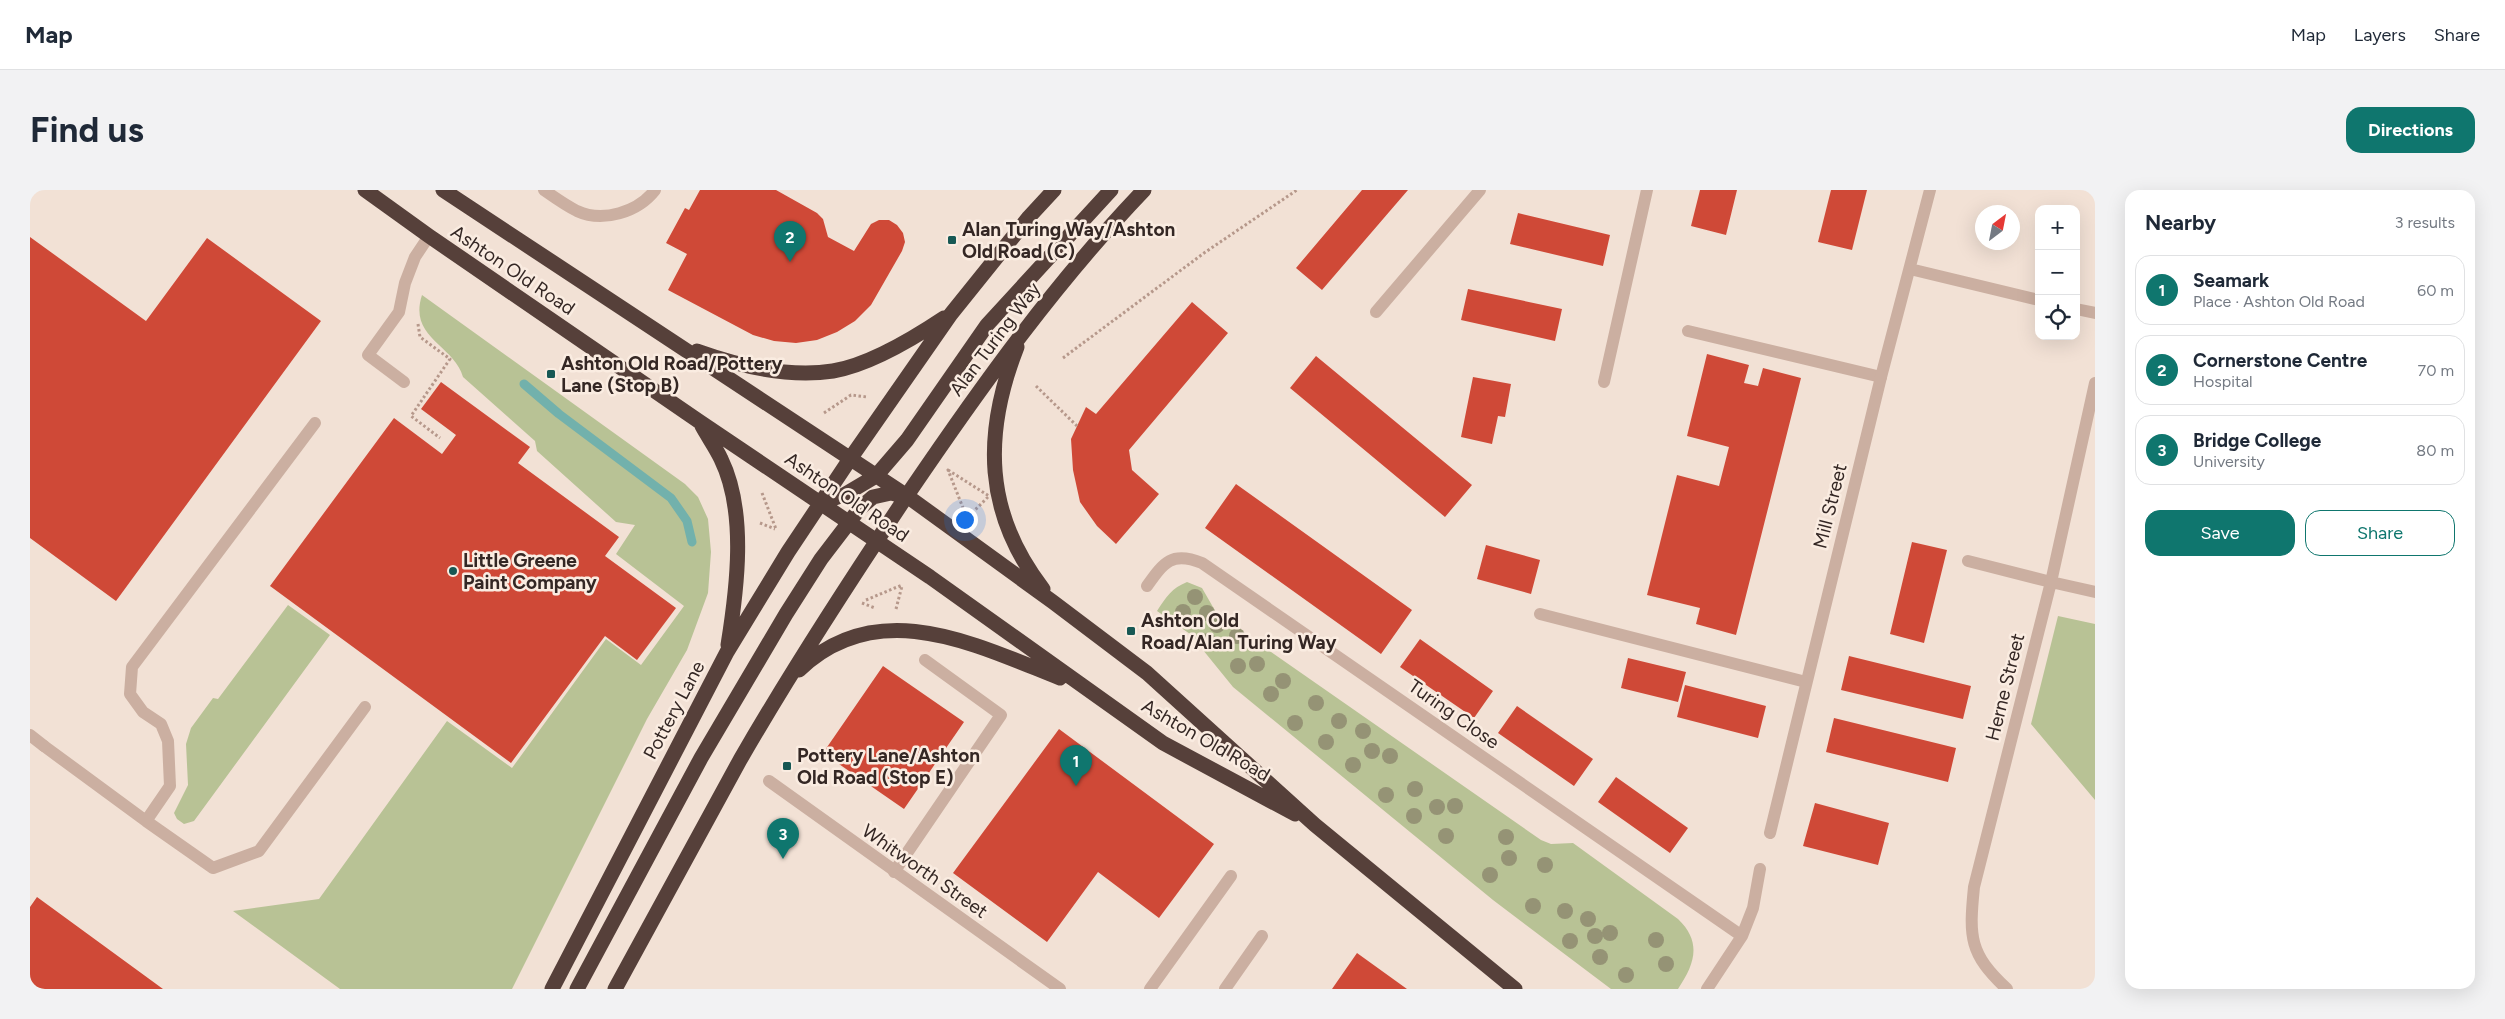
<!DOCTYPE html>
<html lang="en">
<head>
<meta charset="utf-8">
<style>
	:root { --surface:#fff; --page:#f2f2f3; --text:#1f2937; --muted:#747a83; --line:#e0e1e3; --accent:#0f766e }
	body { margin:0; font-family:Figtree,sans-serif; background:var(--page); color:var(--text) }
	.controls { position:absolute; right:15px; top:15px; display:grid; overflow:hidden; border-radius:10px; box-shadow:0 5px 20px #0002 }
	.controls button { width:45px; height:45px; display:grid; place-items:center; padding:0; border:0; border-bottom:1px solid var(--line); background:var(--surface); color:var(--text); font:25px sans-serif }
	.compass { position:absolute; left:1945px; top:15px; width:45px; height:45px; border-radius:50%; background:var(--surface); box-shadow:0 5px 20px #0002; rotate:32deg }
	.you { position:absolute; left:934px; top:329px; width:18px; height:18px; margin:-12px; border:4px solid #fff; border-radius:50%; background:#1a73e8; box-shadow:0 0 0 8px #1a73e833 }
	.badge { display:grid; place-items:center; width:32px; height:32px; border-radius:50%; background:var(--accent); color:#fff; font-size:16px; font-weight:700 }
	.pin { position:absolute; translate:-50% -41px; filter:drop-shadow(0 1px 2px #0008) }
	.pin::after { content:''; position:absolute; top:26px; width:18px; height:15px; background:inherit; clip-path:polygon(0 0,100% 0,50% 100%) }
	.list { margin:0; padding:0; list-style:none }
	h2 { display:flex; justify-content:space-between; align-items:center; height:65px; margin:0; padding:0 20px; font-size:21px }
	h2 small { font-size:16px; font-weight:400; color:var(--muted) }
	.list li { display:grid; grid-template-columns:32px 1fr auto; gap:15px; align-items:center; box-sizing:border-box; height:70px; margin:0 10px 10px; padding:0 10px; border:1px solid var(--line); border-radius:15px }
	.list b { display:block; font-size:19px; white-space:nowrap }
	.list p { margin:0; font-size:16px; white-space:nowrap; color:var(--muted) }
	.list em { font-size:16px; font-style:normal; color:var(--muted) }
	.actions { display:flex; gap:10px; padding:15px 20px }
	.actions a { flex:1; padding:11px 0; border:1px solid var(--accent); border-radius:15px; text-align:center; font-size:18px; color:var(--accent) }
	.actions .main { background:var(--accent); color:#fff }
	.icon { flex:none; width:28px; height:28px; fill:none; stroke:currentColor; stroke-width:2; stroke-linecap:round; stroke-linejoin:round }
	.map { position:relative; flex:none; width:2065px; height:799px; overflow:hidden; border-radius:15px }
	header { display:flex; align-items:center; gap:30px; box-sizing:border-box; height:70px; padding:0 25px; background:var(--surface); border-bottom:1px solid var(--line) }
	header strong { font-size:24px }
	nav { display:flex; gap:28px; margin-inline-start:auto; font-size:18px }
	.intro { display:flex; align-items:center; justify-content:space-between; box-sizing:border-box; height:120px; padding:0 30px }
	h1 { margin:0; font-size:35px }
	.button { padding:12px 22px; border-radius:15px; background:var(--accent); color:#fff; font-size:18px; font-weight:700 }
	main { display:flex; gap:30px; padding:0 30px }
	aside { flex:1; background:var(--surface); border-radius:15px; box-shadow:0 5px 20px #0002 }
	.map>svg:first-child { display:block }
</style>
</head>
<body>
<header>
<strong>Map</strong>
<nav><a>Map</a><a>Layers</a><a>Share</a></nav>
</header>
<div class="intro"><h1>Find us</h1><a class="button">Directions</a></div>
<main>
<div class="map">
<svg width="2065" height="799" viewBox="0 0 2065 799">
	<rect width="100%" height="100%" fill="#f2e1d5"/>
	<path fill="#b8c295" d="M392,105L655,294L668,307L678,329L681,362L678,403L657,460L617,529L482,799H310L203,721L289,709L417,531L482,578L576,449L611,475L654,416L586,364L605,335L586,332L507,261L505,251L433,187C424,155 378,148 392,105Z
		M1157,392L1172,398L1187,424L1198,432L1511,650L1521,654L1543,653L1648,729C1672,752 1665,774 1648,799H1581L1463,710L1203,497L1160,444L1127,421C1136,407 1142,398 1157,392Z
		M258,415L300,445L164,631L154,634L147,629L144,623L158,595L156,554L161,538L183,508L188,509Z
		M2028,426L2065,434V610L2001,534Z"/>
	<g fill="none" stroke-linecap="round" stroke-linejoin="round">
		<path stroke="#72b1ac" stroke-width="9" d="M494,194L529,224L641,308L657,331L662,352"/>
	</g>
	<path fill="#cf4937" d="M670,0H746L787,23L793,29L798,47L824,61L841,34L849,30H859L867,35L873,43L875,52L872,61L841,115L825,131L807,142L787,150L766,153L744,151L723,145L638,100L657,64L636,53L655,18L659,20Z
		M1332,0H1378L1292,100L1266,78Z
		M1670,0H1707L1696,45L1661,36Z
		M1801,0H1837L1822,60L1788,52Z
		M1488,23L1580,45L1573,76L1480,54Z
		M0,47L116,131L177,48L291,131L86,411L0,348Z
		M1438,99L1532,119L1525,151L1431,130Z
		M1162,112L1198,143L1099,260L1102,280L1129,304L1086,354L1067,336L1050,312L1043,280L1041,249L1056,217L1066,224Z
		M1677,164L1719,175L1714,193L1728,196L1733,178L1771,188L1706,445L1666,434L1670,418L1617,405L1647,285L1689,296L1699,257L1657,246Z
		M1286,166L1442,295L1415,327L1260,198Z
		M1443,187L1481,194L1475,227L1468,226L1462,254L1431,247Z
		M411,192L500,257L488,273L589,347L575,366L646,418L607,470L575,446L481,573L240,396L364,228L412,264L426,245L391,219Z
		M1206,294L1382,420L1351,464L1175,338Z
		M1882,352L1917,360L1894,453L1860,444Z
		M1456,355L1510,370L1501,404L1447,389Z
		M1390,449L1463,501L1444,528L1370,477Z
		M1819,466L1941,496L1933,529L1811,500Z
		M1598,468L1656,482L1648,512L1591,498Z
		M853,476L934,532L874,619L793,563Z
		M1655,495L1736,516L1728,548L1647,527Z
		M1487,516L1563,569L1544,596L1468,543Z
		M1804,528L1926,558L1918,592L1796,562Z
		M1029,539L1184,654L1129,728L1068,682L1017,752L923,683Z
		M1586,587L1658,638L1640,663L1568,612Z
		M1785,613L1859,633L1848,675L1773,656Z
		M7,707L133,799H0V717Z
		M1327,763L1377,799H1302Z"/>
	<g fill="none" stroke-linecap="round" stroke-linejoin="round">
		<path stroke="#b6988b" stroke-width="3" stroke-dasharray="2.5 2.5" stroke-linecap="butt" d="M388,134L390,147L420,169L381,226L410,248
			M1033,168L1174,63L1267,0
			M1006,196L1047,236
			M794,223L821,205L837,207
			M918,280L959,306L937,328Z
			M732,303L746,339
			M730,333L745,339
			M836,410L872,395
			M832,413L845,418
			M866,419L872,396"/>
		<path stroke="#cbafa1" stroke-width="12" d="M1658,141L1851,187
			M374,192L338,165L369,122L375,93L385,67L399,46
			M1938,371L2021,392
			M1510,424L1776,492
			M14,556L116,631L140,596L138,551L131,534L113,522L100,504L102,477L285,233
			M116,631L183,678L229,661L335,517
			M864,682L971,525L895,470
			M1120,799L1201,686
			M1195,799L1232,746"/>
		<path stroke="#cbafa1" stroke-width="12" d="M514,0C524,7 535,15 547,21C573,33 608,22 625,0
			M1880,79L2009,110
			M2046,119L2065,123
			M1346,122L1450,0
			M1574,192L1617,0
			M2021,392L2065,402
			M1117,396C1134,372 1142,361 1172,373L1712,746
			M0,545L14,556
			M739,591L1030,799
			M1740,643L1851,187L1900,0
			M1677,799L1712,746L1723,718L1730,679
			M1977,799C1939,764 1939,747 1944,697L2021,392L2065,193"/>
		<path stroke="#56403a" stroke-width="15" d="M335,0L399,46L670,232L900,387L1133,553L1265,624
			M413,0L877,306L1023,412L1117,483L1285,635L1485,799
			M987,157C953,244 954,323 1013,399
			M667,161C709,176 759,188 803,181C839,175 884,148 914,128
			M672,236C678,247 686,258 691,269C717,322 707,399 698,455
			M790,313L814,305L846,286L877,250L957,135L1081,0
			M769,480C848,404 946,455 1030,488
			M522,799L697,462L758,362L820,269L921,124L999,27L1024,0
			M547,799L671,568L756,424L791,369L830,318L843,307L861,303L873,306
			M585,799C627,723 668,646 710,570C763,478 821,389 880,301C952,195 1026,92 1114,0"/>
	</g>
	<g fill="#959375">
		<circle cx="1165" cy="407" r="8"/>
		<circle cx="1153" cy="422" r="8"/>
		<circle cx="1177" cy="423" r="8"/>
		<circle cx="1187" cy="435" r="8"/>
		<circle cx="1207" cy="446" r="8"/>
		<circle cx="1178" cy="451" r="8"/>
		<circle cx="1227" cy="474" r="8"/>
		<circle cx="1208" cy="476" r="8"/>
		<circle cx="1253" cy="491" r="8"/>
		<circle cx="1241" cy="504" r="8"/>
		<circle cx="1286" cy="513" r="8"/>
		<circle cx="1309" cy="531" r="8"/>
		<circle cx="1265" cy="533" r="8"/>
		<circle cx="1333" cy="541" r="8"/>
		<circle cx="1296" cy="552" r="8"/>
		<circle cx="1342" cy="561" r="8"/>
		<circle cx="1360" cy="566" r="8"/>
		<circle cx="1323" cy="575" r="8"/>
		<circle cx="1385" cy="599" r="8"/>
		<circle cx="1356" cy="605" r="8"/>
		<circle cx="1425" cy="616" r="8"/>
		<circle cx="1407" cy="617" r="8"/>
		<circle cx="1384" cy="626" r="8"/>
		<circle cx="1416" cy="646" r="8"/>
		<circle cx="1476" cy="647" r="8"/>
		<circle cx="1479" cy="668" r="8"/>
		<circle cx="1515" cy="675" r="8"/>
		<circle cx="1460" cy="685" r="8"/>
		<circle cx="1503" cy="716" r="8"/>
		<circle cx="1535" cy="721" r="8"/>
		<circle cx="1558" cy="729" r="8"/>
		<circle cx="1580" cy="743" r="8"/>
		<circle cx="1565" cy="746" r="8"/>
		<circle cx="1626" cy="750" r="8"/>
		<circle cx="1540" cy="751" r="8"/>
		<circle cx="1570" cy="767" r="8"/>
		<circle cx="1636" cy="774" r="8"/>
		<circle cx="1596" cy="785" r="8"/>
	</g>
	<g fill="#175854" stroke="#faece1" stroke-width="2">
		<rect x="917" y="45" width="10" height="10" rx="2.5"/>
		<rect x="516" y="179" width="10" height="10" rx="2.5"/>
		<circle cx="423" cy="381" r="5"/>
		<rect x="1096" y="436" width="10" height="10" rx="2.5"/>
		<rect x="752" y="571" width="10" height="10" rx="2.5"/>
	</g>
	<g text-anchor="middle" dominant-baseline="central" stroke-width="5" stroke-linejoin="round" paint-order="stroke">
		<g font-size="19" font-weight="bold" fill="#342724" stroke="#faece1" text-anchor="start">
			<text x="932" y="39">Alan Turing Way/Ashton<tspan x="932" dy="22">Old Road (C)</tspan></text>
			<text x="531" y="173">Ashton Old Road/Pottery<tspan x="531" dy="22">Lane (Stop B)</tspan></text>
			<text x="433" y="370">Little Greene<tspan x="433" dy="22">Paint Company</tspan></text>
			<text x="1111" y="430">Ashton Old<tspan x="1111" dy="22">Road/Alan Turing Way</tspan></text>
			<text x="767" y="565">Pottery Lane/Ashton<tspan x="767" dy="22">Old Road (Stop E)</tspan></text>
		</g>
		<g font-size="19" fill="#342724" stroke="#faece1">
			<text transform="translate(483 80) rotate(34)">Ashton Old Road</text>
			<text transform="translate(965 149) rotate(-53)">Alan Turing Way</text>
			<text transform="translate(817 307) rotate(34)">Ashton Old Road</text>
			<text transform="translate(1800 316) rotate(-76)">Mill Street</text>
			<text transform="translate(1975 497) rotate(-76)">Herne Street</text>
			<text transform="translate(644 520) rotate(-62)">Pottery Lane</text>
			<text transform="translate(1424 524) rotate(35)">Turing Close</text>
			<text transform="translate(1176 550) rotate(30)">Ashton Old Road</text>
			<text transform="translate(895 681) rotate(35)">Whitworth Street</text>
		</g>
	</g>
</svg>
<div class="controls">
<button>+</button>
<button>−</button>
<button><svg class="icon" aria-label="locate" viewBox="0 0 24 24"><circle cx="12" cy="12" r="6"/><path d="M12 2v4M12 18v4M2 12h4M18 12h4"/></svg></button>
</div>
<svg class="compass" viewBox="-18 -18 36 36"><path d="M0-13l5 13h-10z" fill="#e53935"/><path d="M0 13l5-13h-10z" fill="#747a83"/></svg>
<div class="you"></div>
<div class="pin badge" style="left:1046px;top:596px">1</div>
<div class="pin badge" style="left:760px;top:72px">2</div>
<div class="pin badge" style="left:753px;top:669px">3</div>
</div>
<aside>
<h2>Nearby<small>3 results</small></h2>
<ul class="list">
<li><span class="badge">1</span><div><b>Seamark</b><p>Place · Ashton Old Road</p></div><em>60 m</em></li>
<li><span class="badge">2</span><div><b>Cornerstone Centre</b><p>Hospital</p></div><em>70 m</em></li>
<li><span class="badge">3</span><div><b>Bridge College</b><p>University</p></div><em>80 m</em></li>
</ul>
<div class="actions"><a class="main">Save</a><a>Share</a></div>
</aside>
</main>
</body>
</html>
